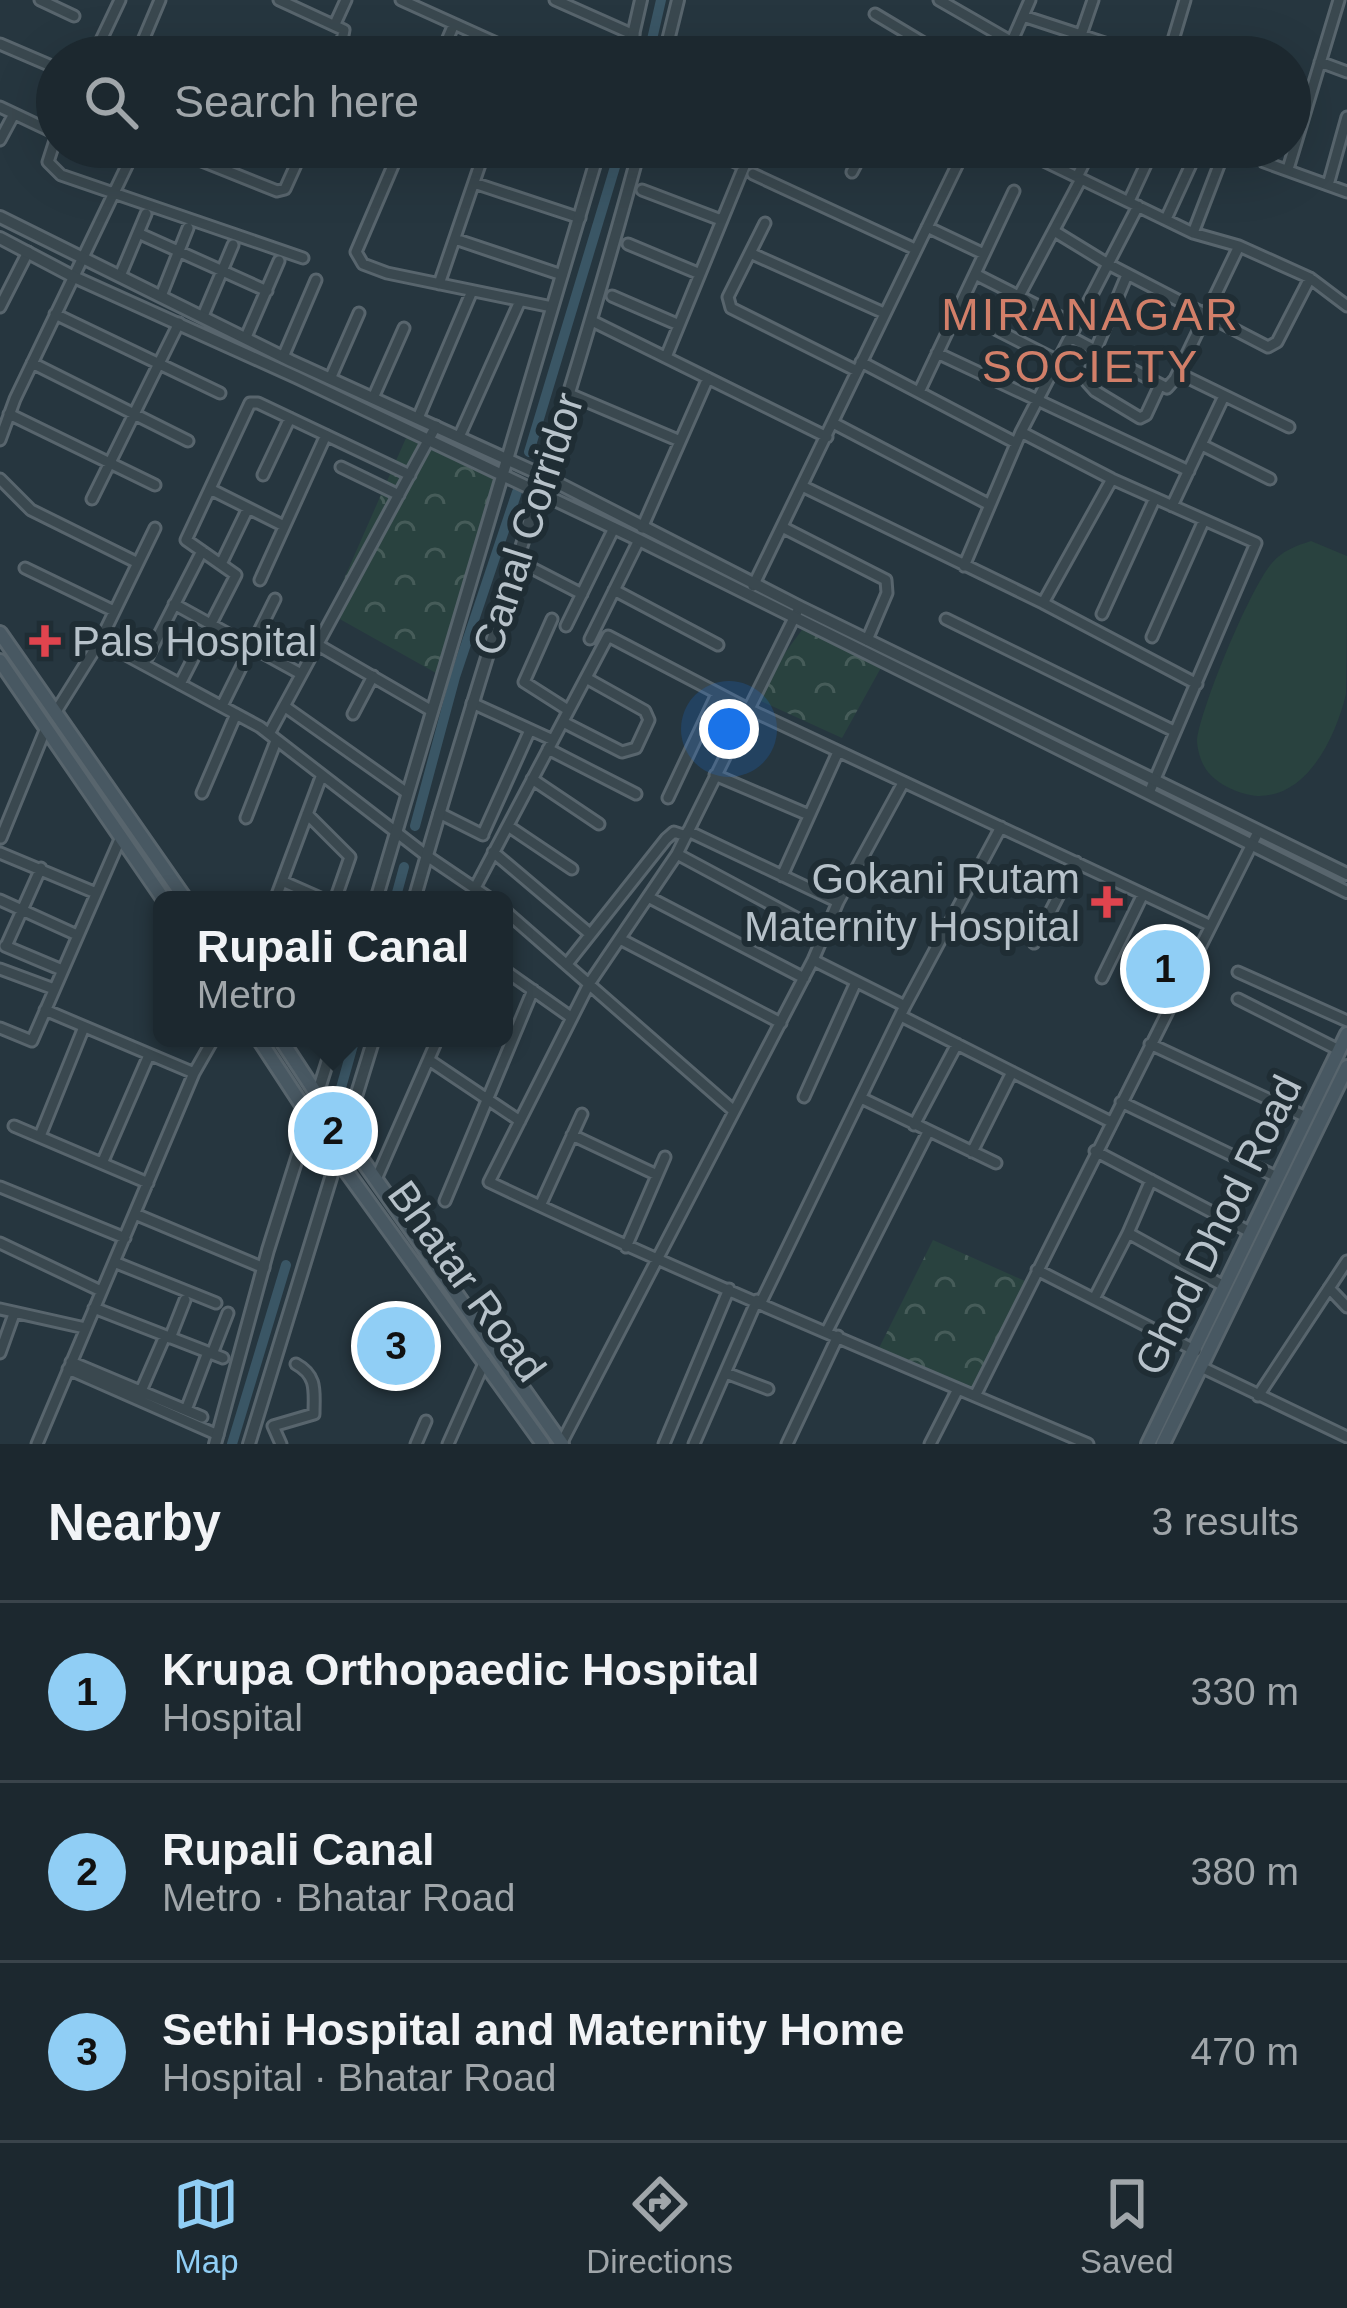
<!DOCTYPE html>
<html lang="en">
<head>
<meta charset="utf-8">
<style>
	:root { --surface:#1c282f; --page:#253037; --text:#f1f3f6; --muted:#a0a6aa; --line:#3a444b; --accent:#90cef5 }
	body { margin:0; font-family:Arial,sans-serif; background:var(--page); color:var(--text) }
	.you { position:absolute; left:729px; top:729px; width:42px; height:42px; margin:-30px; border:9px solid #fff; border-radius:50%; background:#1a73e8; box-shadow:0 0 0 18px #1a73e833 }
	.badge { display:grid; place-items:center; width:78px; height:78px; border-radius:50%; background:var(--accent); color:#111; font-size:39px; font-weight:700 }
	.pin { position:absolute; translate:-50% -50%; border:6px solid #fff; box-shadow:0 3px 12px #0006 }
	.popup { position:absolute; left:153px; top:891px; width:360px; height:156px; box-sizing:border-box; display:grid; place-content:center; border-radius:18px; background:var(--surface); filter:drop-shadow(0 3px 9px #0005); font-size:39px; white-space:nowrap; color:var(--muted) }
	.popup b { font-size:45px; color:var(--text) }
	.popup::after { content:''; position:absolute; left:50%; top:100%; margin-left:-24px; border:24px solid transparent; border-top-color:var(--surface) }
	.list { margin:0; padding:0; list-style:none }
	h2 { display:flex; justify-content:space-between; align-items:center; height:156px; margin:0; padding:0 48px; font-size:51px }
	h2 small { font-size:39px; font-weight:400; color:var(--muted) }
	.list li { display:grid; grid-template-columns:78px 1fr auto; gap:36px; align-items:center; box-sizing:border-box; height:180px; padding:0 48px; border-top:3px solid var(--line) }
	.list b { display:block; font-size:45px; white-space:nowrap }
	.list p { margin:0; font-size:39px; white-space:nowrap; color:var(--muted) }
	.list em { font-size:39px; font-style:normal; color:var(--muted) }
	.icon { flex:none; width:66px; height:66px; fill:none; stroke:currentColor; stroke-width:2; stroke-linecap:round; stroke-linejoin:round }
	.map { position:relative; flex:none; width:1347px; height:1444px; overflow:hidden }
	.search { position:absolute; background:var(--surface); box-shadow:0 12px 48px #0002; left:36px; right:36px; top:36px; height:132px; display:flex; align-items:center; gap:30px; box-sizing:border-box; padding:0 42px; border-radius:66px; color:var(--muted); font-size:45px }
	.sheet { height:696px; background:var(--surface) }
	nav { display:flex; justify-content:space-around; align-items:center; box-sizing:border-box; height:168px; border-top:3px solid var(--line); background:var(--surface); font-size:33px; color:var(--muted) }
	nav a { display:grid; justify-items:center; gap:6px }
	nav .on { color:var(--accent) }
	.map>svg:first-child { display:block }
</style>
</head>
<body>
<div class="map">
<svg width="1347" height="1444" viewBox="0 0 1347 1444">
	<defs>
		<pattern id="forest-crowns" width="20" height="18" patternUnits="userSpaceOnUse" patternTransform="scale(3)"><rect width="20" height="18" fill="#29423f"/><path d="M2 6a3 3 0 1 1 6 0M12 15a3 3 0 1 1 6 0" fill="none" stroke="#465c59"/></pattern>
	</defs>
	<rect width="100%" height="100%" fill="#26363f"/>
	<path fill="url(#forest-crowns)" d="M406,438L496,480L436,673L329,613Z
		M805,626L883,664L842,738L752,697Z
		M933,1240L1027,1282L973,1391L879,1348Z"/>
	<path fill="#29423f" d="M1311,541L1347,556C1347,591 1347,663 1346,694C1336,736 1308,797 1258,796C1239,795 1213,783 1204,766C1200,759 1197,748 1197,740C1201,707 1250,588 1272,563C1282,551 1295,546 1311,541Z"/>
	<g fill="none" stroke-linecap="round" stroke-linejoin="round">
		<path stroke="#3a5665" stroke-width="10" d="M648,57L661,0
			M529,452L621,147
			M415,826L455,677L517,492
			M395,900L404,867
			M339,1095L355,1038
			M232,1444L286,1265"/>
		<defs>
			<path id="minor" d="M40,0L74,16
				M279,0L344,30L339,57
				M401,0L527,57
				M555,0L634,35
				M939,0L1012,42
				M1093,0L1081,35L1147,57
				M875,14L947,57
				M1023,16L1081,35
				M335,24L346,0
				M0,44L49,65
				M93,57L120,0
				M136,57L160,0
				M440,57L454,24
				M1005,57L1030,0
				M1061,57L1064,51
				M1168,57L1185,0
				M1320,62L1347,72
				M0,107L57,134L48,162L61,175L303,258
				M0,140L14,114
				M167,147L277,191L285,189L304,147
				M401,147L356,252L363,264L387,273L552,307
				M582,147L599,152
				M701,147L744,166
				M934,147L959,161
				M1015,147L1193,233L1239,246L1310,278L1347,306
				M1165,147L1193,160
				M1264,162L1347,192
				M1288,169L1339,0
				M852,172L865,147
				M753,174L915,249
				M1077,177L1092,147
				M474,183L580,218
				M1328,185L1347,117
				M642,190L721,220
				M1129,201L1154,147
				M1166,219L1199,147
				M765,223L728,297L731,308L857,371
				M927,227L984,254
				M1054,231L1108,264L1268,347L1277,342L1310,278
				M138,233L267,291
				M1193,233L1226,147
				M455,239L562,275
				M628,244L700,274
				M750,253L884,313
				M975,274L1076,325
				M1127,275L1096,349L1087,382L1095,391L1140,418L1146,415L1159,387
				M120,276L146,214
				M439,284L486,147
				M161,296L188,228
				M612,296L679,325
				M1019,296L1081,179
				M0,307L28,252
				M958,310L1058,361
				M55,314L220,393
				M203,316L233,245
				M592,321L827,437
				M246,337L279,261
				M1070,337L1167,388L1175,379L1239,246
				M937,353L1189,471
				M283,357L316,280
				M666,357L752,147
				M861,362L1016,443
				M32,363L188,441
				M1178,373L1289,427
				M330,379L359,313
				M919,392L1014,191
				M569,394L680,441
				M373,398L404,328
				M9,414L155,485
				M418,418L472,291
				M833,423L990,505
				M1021,432L1112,479L1256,543L1149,793
				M459,437L520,301
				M0,440L15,399L136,147
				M1202,445L1270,479
				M341,467L399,495
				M263,475L290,418
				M0,479L31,510L138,563
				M802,486L1043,603L1197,684
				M210,489L284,526
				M92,499L179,323
				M1172,506L1224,396
				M782,527L886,580L887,593L867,640
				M642,528L708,378
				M516,560L582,594
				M221,564L248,508
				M964,566L1021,432L1138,206
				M25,568L114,611
				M260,580L326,435
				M753,586L966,147
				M614,590L718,645
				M1043,603L1112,479
				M174,604L301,674
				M797,612L677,854L589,984L489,1182C686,1275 888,1359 1088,1444
				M1102,614L1155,498
				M552,619L524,682L568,710
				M946,619L1174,731
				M566,626L614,528
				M1152,637L1204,520
				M590,639L639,540
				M100,641L155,528
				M318,645L432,711
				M144,664L202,551
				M180,684L236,575L186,540L250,403H258L410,475
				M472,703L553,740
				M222,706L275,599
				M284,706L407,793
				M55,713L100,641L260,727L427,856L492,900
				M353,714L373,676
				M563,722L622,752L636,748L649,720L645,711L586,678
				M269,734L436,426
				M548,749L636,794
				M715,775L809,815
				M532,779L599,824
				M202,793L236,714
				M668,798L717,694
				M439,813L483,835
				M307,814L350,857L335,900
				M246,818L276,741
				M508,826L572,869
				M688,831L838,902
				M483,834L530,730
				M1,838L46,728
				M493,852L590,934
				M0,853L96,893
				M677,854L826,934
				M782,876L838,752
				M282,881L325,900
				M476,886L608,636L746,708L1209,925
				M648,897L804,978
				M0,900L77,935
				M275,900L321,777
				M504,910L734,1111
				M620,939L781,1023
				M1034,943L1076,862
				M5,946L62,970
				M6,946L41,868
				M813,960L905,1006
				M567,964L666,839L674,832L686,836
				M0,969L54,989
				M504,970L572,1018
				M1238,972L1347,1021
				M1102,978L1143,894
				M1238,999L1339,1050
				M45,1010L194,1073
				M901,1016L1111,1122
				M0,1028L32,1041L121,837
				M1150,1044L1306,1117
				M429,1060L520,1121
				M804,1097L856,982
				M861,1098L996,1163
				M1121,1102L1277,1177
				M914,1125L957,1044
				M14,1126L148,1183
				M572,1135L657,1175
				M40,1136L84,1027
				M1095,1151L1250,1232
				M972,1152L1012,1072
				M103,1161L149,1055
				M377,1177L438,1038
				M1151,1180L1128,1233L1224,1286
				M0,1187L125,1238
				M445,1201L533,990
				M540,1206L582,1114
				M135,1214L264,1268
				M0,1243L101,1291
				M626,1247L665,1157
				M114,1262L216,1303
				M1037,1270L1196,1351
				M1329,1288L1347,1307
				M1094,1299L1128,1233
				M761,1302L905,1006L1001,827
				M94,1308L223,1358
				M0,1309L85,1328
				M827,1331L928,1132
				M170,1338L185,1300
				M0,1353L14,1314
				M212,1354L228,1313
				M71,1362L202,1417
				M1201,1367L1347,1437
				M68,1369L218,1435
				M726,1373L768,1389
				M141,1391L165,1336
				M975,1396L1258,832
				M1258,1396L1347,1261
				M186,1410L208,1352
				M37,1444L194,1073L214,1038
				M281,1444L273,1426L314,1414C314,1392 318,1376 296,1364
				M416,1444L426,1421
				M448,1444L485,1361
				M561,1444L813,960L838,902L903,783
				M664,1444L729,1289
				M694,1444L757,1300
				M787,1444L838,1336
				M930,1444L958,1389"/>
			<path id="tertiary" d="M628,57L641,0
				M664,57L678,0
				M0,217L291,361L546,477L800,607L1347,874
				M0,238L74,277L296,377L639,540L1347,892
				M376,900L600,147
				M414,900C486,648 572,400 640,147
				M215,1444L268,1250L335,1038
				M249,1444L374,1038"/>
			<path id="secondary" d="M0,633L186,900
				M0,661L164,900
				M258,1038L334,1154L543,1444
				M280,1038L329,1113L562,1444
				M1148,1444L1347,1034
				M1163,1444L1347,1067"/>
		</defs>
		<use href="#minor" stroke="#58656d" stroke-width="15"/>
		<use href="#tertiary" stroke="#58656d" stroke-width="16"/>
		<use href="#secondary" stroke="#58656d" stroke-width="18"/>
		<use href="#minor" stroke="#3a484f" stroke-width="9"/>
		<use href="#tertiary" stroke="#3a484f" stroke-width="10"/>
		<use href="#secondary" stroke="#485862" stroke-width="12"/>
	</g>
	<g fill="#e0444e" stroke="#1f2d34" stroke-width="4.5">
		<path d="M39 623h12v12h12v12h-12v12h-12v-12h-12v-12h12z"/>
		<path d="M1101 884h12v12h12v12h-12v12h-12v-12h-12v-12h12z"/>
	</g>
	<g text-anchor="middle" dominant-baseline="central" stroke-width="12" stroke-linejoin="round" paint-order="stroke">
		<g font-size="42" fill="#b7c2ca" stroke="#1f2d34">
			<text transform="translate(528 524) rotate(-72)">Canal Corridor</text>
			<text transform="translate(1218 1225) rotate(-64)">Ghod Dhod Road</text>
			<text transform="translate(467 1281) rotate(54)">Bhatar Road</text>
		</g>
		<g font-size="42" fill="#b7c2ca" stroke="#1f2d34" text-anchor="start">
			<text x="72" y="641">Pals Hospital</text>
			<text x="1080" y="878" text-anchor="end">Gokani Rutam<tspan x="1080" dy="48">Maternity Hospital</tspan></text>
		</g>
		<g font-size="45" letter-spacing="3" fill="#d27f69" stroke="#1f2d34">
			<text x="1091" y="314">MIRANAGAR<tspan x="1091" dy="52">SOCIETY</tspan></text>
		</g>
	</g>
</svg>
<div class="you"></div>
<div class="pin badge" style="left:1165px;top:969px">1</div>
<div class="pin badge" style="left:333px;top:1131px">2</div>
<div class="popup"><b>Rupali Canal</b>Metro</div>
<div class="pin badge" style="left:396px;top:1346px">3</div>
<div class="search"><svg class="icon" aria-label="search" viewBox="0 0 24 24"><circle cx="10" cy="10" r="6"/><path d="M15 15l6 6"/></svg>Search here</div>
</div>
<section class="sheet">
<h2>Nearby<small>3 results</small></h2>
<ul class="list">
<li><span class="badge">1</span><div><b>Krupa Orthopaedic Hospital</b><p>Hospital</p></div><em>330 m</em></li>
<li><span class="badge">2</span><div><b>Rupali Canal</b><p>Metro · Bhatar Road</p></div><em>380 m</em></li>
<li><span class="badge">3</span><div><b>Sethi Hospital and Maternity Home</b><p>Hospital · Bhatar Road</p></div><em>470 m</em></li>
</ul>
</section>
<nav>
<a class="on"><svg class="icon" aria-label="map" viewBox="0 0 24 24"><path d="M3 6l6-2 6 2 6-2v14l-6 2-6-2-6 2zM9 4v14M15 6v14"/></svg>Map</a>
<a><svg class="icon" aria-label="directions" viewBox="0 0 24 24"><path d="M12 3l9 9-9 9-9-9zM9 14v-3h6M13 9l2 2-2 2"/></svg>Directions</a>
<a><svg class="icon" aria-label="saved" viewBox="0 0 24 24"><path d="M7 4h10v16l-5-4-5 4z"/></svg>Saved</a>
</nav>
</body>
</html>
